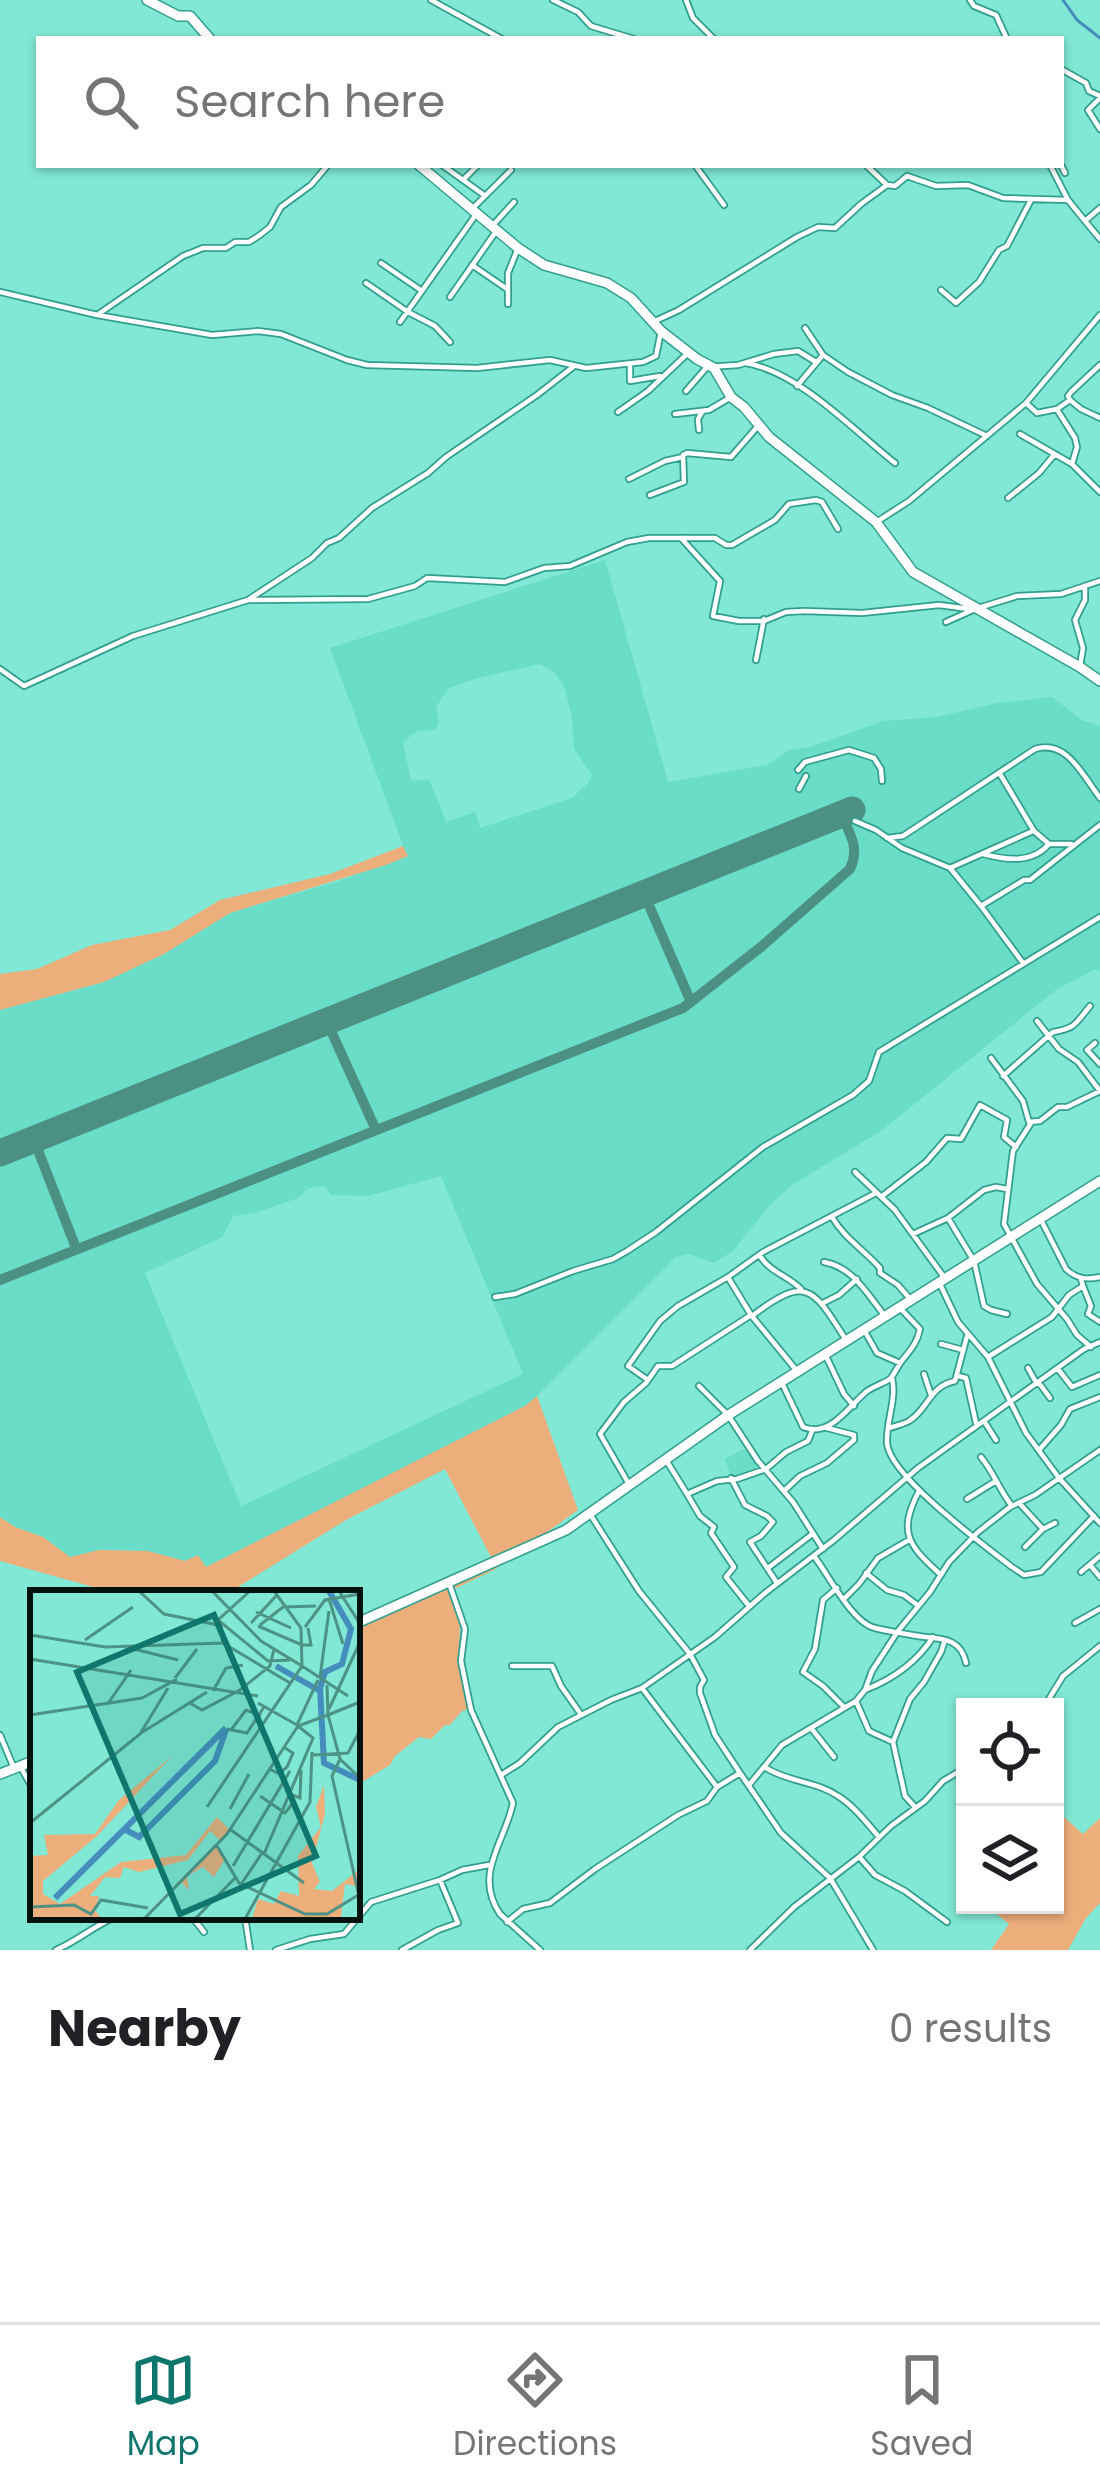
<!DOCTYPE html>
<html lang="en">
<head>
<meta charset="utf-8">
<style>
	:root { --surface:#fff; --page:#f2f2f2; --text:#202124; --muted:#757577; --line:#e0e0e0; --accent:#0f766e }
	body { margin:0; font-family:Poppins,sans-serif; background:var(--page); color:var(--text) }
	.controls { position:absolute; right:36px; bottom:36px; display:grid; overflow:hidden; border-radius:0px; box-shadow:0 3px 9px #0004 }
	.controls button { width:108px; height:108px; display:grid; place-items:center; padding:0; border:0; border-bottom:3px solid var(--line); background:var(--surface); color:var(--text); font:60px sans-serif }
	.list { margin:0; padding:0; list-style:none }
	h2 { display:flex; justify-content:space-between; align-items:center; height:156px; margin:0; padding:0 48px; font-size:51px }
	h2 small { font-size:39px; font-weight:400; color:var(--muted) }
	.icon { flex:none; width:66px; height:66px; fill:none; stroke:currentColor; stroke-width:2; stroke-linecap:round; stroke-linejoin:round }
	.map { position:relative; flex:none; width:1100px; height:1950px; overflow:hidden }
	.search { position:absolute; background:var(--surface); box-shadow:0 3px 9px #0004; left:36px; right:36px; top:36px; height:132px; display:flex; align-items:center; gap:30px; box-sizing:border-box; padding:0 42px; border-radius:0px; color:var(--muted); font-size:45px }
	.sheet { height:372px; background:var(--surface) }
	nav { display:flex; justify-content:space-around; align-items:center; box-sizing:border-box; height:168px; border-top:3px solid var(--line); background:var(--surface); font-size:33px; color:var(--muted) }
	nav a { display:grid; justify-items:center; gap:6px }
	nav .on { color:var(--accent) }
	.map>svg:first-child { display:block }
</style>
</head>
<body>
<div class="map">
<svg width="1100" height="1950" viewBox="0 0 1100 1950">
	<rect width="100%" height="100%" fill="#80e8d4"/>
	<path fill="#6addc8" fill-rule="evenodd" d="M605,560L668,782L767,765L789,750L810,747L883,721L936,717L998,703L1052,697L1082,720L1100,726V971L1096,969L1057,989L881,1131L792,1185L768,1207L733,1251L714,1263L688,1254L676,1257L537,1396L525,1406L222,1562L206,1567L148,1551L99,1550L70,1557L43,1537L15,1527L0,1517V1010L104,982L164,954L230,913L339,881L407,856L330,648ZM540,664L555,673L564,686L572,717L574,749L592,775L588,783L572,798L480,828L475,812L446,822L429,779L411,781L403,742L417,731L434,730L439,724L436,707L449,688L474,679ZM441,1176L523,1374L241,1506L145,1273L222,1237L233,1216L255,1213L298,1198L309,1188L324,1186L331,1195L368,1196Z
		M748,1447L759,1466L744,1474L731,1477L725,1459Z"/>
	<path fill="#ecae7b" d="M403,846L408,856L386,865L230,913L164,954L104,982L0,1010V974L37,969L92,945L170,930L220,900L330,874Z
		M537,1396L578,1510L494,1570L448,1592L460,1623L459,1662L468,1690L470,1709L462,1711L450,1725H445L431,1739L419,1737L395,1756L390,1765L357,1785V1619L492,1559L445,1469L346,1520L228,1593H115L0,1561V1517L15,1527L43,1537L70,1557L99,1550L148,1551L185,1561L198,1555L206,1567L525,1406Z
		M1055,1809L1083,1834L1100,1818V1903L1086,1918L1068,1950H991L1009,1924L985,1905H1055Z"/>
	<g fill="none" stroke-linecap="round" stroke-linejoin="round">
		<path stroke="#458dbc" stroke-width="3" d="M1063,0L1077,20L1100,38"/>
		<path stroke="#4c9083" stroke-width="10" d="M644,894L691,1002
			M327,1022L376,1130
			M34,1140L76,1248
			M0,1280L683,1008L761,947L850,869C860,848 850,834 841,814"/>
		<path stroke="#4c9083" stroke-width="27" d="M0,1153L852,810"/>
		<defs>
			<path id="street" d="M431,0L502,39
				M553,0L578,12L591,26L634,39
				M686,0L693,18L714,39
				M970,0L974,6L996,15L1007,39
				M1061,69L1086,83L1089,91L1100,96
				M1100,98L1088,110L1100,129
				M442,165L484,195
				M695,165L724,205
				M866,165L887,185
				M1050,165L1068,200
				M1061,165L1065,173
				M465,178L478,165
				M473,208L511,170
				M1100,208L1085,221L1100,239
				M494,224L514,202
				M381,263L422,291
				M472,265L507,289
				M366,283L408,312L435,326L450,342
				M941,290L956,303L979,282L999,250L1007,246L1031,200
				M0,292L97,315L212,335L258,331L281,334L347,360L367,365L477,368L550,360L586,368L643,362L656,356L661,331
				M450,297L497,230
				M508,304V273L518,248
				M97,315L183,256L203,248H226L235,242H249L260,235L270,227L281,207L311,185L328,165
				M400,322L477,213
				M653,322L679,310L797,237L818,227L835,228L861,204L887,185L895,186L907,176L936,186L968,185L1003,198L1068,200L1085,221
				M805,328L823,355L848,372L892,395L928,408L987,436
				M746,363C799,372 853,430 895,463
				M630,364V381L660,376
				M797,386L823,355
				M686,391L707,367L738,365L774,354L798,351L816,362
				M1070,400L1068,396L1071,392L1100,365
				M1026,403L1100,315
				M1058,411L1075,438L1077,447L1072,464
				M618,412L648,391L687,354
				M675,414L709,410L731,397
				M699,430L698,419L702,412
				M1020,434L1072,464L1100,492
				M629,479L665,461L683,457
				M650,495L684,482L683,455L687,453L731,457L758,426
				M1008,498L1039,473L1054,455
				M878,521L909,501L1026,403L1037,413L1057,409L1070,400L1081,409L1100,418
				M681,538L720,581L713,616L739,621H764L786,612L804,611L862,613L939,605L969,609
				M248,600L368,599L415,586L427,578L505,582L544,568L570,566L627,542L649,538H715L726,545H732L775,520L789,504L816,500L822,502L838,529
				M946,622L975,609L1017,596L1061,594L1100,581
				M756,660L764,619
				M1080,666L1083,648L1075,620L1085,600V586
				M0,669L24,686L133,636L248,600L312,558L327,543L339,538L372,508L428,473L446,457L537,395L573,367
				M798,770L805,762L849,750L874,758L881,769L882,781
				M1000,774L1034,831L1049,844H1071
				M799,789L806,776
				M855,821L876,830L902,848L950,868L981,906L1024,880H1030L1100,825
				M887,838L903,836L1035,749C1067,739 1083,776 1100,798
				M983,854C1006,860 1032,864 1049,844
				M950,868L1033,831
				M981,906L1023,963
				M1037,1021L1059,1049L1078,1062L1100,1091
				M1095,1043L1087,1050L1100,1064
				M991,1058L1023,1101L1029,1122L1040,1121L1058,1107H1067L1100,1091
				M1003,1076L1053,1032C1076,1028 1075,1024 1090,1006
				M1031,1123L1013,1151L1004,1224L1037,1284L1067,1319L1077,1335L1091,1347
				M855,1172L895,1210L944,1277
				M881,1197L926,1162L947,1138L961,1139L980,1105L1007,1120L1004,1137L1016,1147
				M832,1217C844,1238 864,1250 880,1268V1273L898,1285L911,1300
				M948,1218L974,1261L984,1306L991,1310L1007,1314
				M1042,1222L1066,1269C1076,1279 1087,1280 1100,1277
				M913,1234L948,1218L984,1190L996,1187L1007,1189
				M760,1256C770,1272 788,1276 801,1289
				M824,1262C853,1267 867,1294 885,1316
				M729,1279L751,1315L797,1371
				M939,1282L958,1322L988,1357L1026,1433L1059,1478L1100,1523
				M1083,1286L1091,1306L1088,1314L1100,1322
				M495,1297L515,1294L573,1271L613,1259L627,1251L656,1232L763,1147L853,1095L869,1081L879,1052L1100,917
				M823,1303L839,1295L857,1279
				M752,1316C807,1274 813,1288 846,1340
				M864,1330L877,1353L900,1363
				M941,1344L963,1350
				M825,1354L844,1394L854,1406
				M988,1357L1052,1317L1069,1295L1083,1286L1081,1279
				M1028,1368L1037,1384
				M1058,1369L1072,1387L1100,1375
				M924,1374L931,1395
				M958,1376L966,1378L976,1423
				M892,1378C897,1399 886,1421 887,1443C889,1476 985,1546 1012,1567L1024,1575L1041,1572L1094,1516
				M648,1380L628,1366L660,1321L678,1306L728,1277L763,1252L876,1193
				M781,1381L803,1427C830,1438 848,1407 866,1392C873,1386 884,1384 891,1378C892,1377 900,1363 901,1362C910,1350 917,1344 920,1329L899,1307
				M1039,1383L1050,1398
				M699,1386L728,1415L758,1461L793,1502L823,1549
				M984,1421L996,1440
				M889,1428C893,1427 906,1423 909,1421C928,1410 929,1386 955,1381L967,1336
				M1039,1450L1061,1425L1070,1409L1100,1397
				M981,1457C994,1473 1000,1491 1012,1506
				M666,1460L687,1494L717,1481L737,1479L766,1469L786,1452L808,1441L812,1431
				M731,1478L745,1505L767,1516L773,1522L761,1536L750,1542L777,1583
				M630,1486L600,1434L624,1402L646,1383L658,1366H672L751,1315
				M784,1491L800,1476L827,1463L854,1440V1435L827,1428
				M919,1491C897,1533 909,1546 941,1575
				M687,1494L700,1516L714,1527L711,1533L734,1567L726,1577L749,1606
				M967,1499L996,1481
				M1020,1504L1043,1529L1025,1547
				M590,1514L639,1591L690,1654L704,1680L700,1687V1693L715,1735L740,1773L781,1833L830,1878L873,1950
				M1043,1529L1055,1523
				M814,1556C828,1574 852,1623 875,1628C887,1631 900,1633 912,1635C936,1640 960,1634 966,1663
				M1090,1565L1100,1577
				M768,1568L811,1535
				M1081,1572L1100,1556
				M866,1573L887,1590L904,1595L916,1604
				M449,1583L465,1629L461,1661L471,1710L513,1803C505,1842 473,1874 500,1914L540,1950
				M837,1588L823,1600L815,1649L803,1672L823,1686L844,1707
				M844,1599L859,1584L878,1558L909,1540
				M1075,1623L1100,1609
				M512,1666H552L561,1686L580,1713
				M642,1688L717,1787
				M865,1690C893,1679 917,1662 933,1637
				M856,1701L869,1731L893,1742
				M1044,1707L1063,1676L1100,1646
				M811,1728L834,1757
				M0,1735L14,1768
				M20,1766L33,1789
				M766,1768C788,1782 816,1781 838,1796C854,1806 867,1823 879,1837
				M501,1775L520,1763L558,1727L611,1700L642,1688L715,1637L765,1593L834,1540L918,1468L1084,1349L1100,1342
				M749,1785L782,1745L856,1701L865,1690L872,1671L898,1631L930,1592L949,1562L978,1532L1010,1507L1035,1495L1100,1450
				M915,1807L905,1796L893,1742L910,1699L924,1682L941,1652L945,1640
				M861,1859L875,1875L905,1891L947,1922
				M192,1917L204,1932
				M245,1917L250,1950
				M507,1922L523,1909L550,1903L595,1869L678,1815L707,1801L717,1787L740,1773
				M56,1950C77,1941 94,1926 115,1917
				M276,1950L310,1939L344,1934L371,1902L440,1880L462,1870L489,1865
				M402,1950L438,1930L458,1923L440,1880
				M750,1950L794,1907L859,1857L891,1826L925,1801L943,1781L965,1768"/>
			<path id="secondary" d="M147,0L178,16H190L210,39
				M419,165L518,248L544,265L607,283L631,298L661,331L697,359L714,368L731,397L744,407L769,437L876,522L913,572L1080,667L1100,681
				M357,1623L566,1530L730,1414L1100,1181
				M0,1774L33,1761"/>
		</defs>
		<use href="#street" stroke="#319f8e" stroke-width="8"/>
		<use href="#secondary" stroke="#319f8e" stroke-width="12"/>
		<use href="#street" stroke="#fff" stroke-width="4.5"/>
		<use href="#secondary" stroke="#fff" stroke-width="9"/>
	</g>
	<g transform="translate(30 1590)">
		<rect width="330" height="330" fill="#80e8d4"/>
		<path d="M142,166L67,246L13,291V304L30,314L91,272L156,265L187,227L199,239L187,256L195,269L184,287L173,277L157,286L159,300L150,291L190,250L180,241L158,270L109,282L94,277L90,288L75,287L60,306H69L65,320L72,329H0V266L18,265L14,245L65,244L89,210ZM294,195L295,224L282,273L290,292L284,299L302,301L330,279V297L315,294L311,327L222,329L228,309L244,314L251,301L269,306L268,266L291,237L286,217Z" fill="#ecae7b"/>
		<path fill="none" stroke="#458dbc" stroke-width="6" d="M299,1L321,39L312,74L295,82L290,98L294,173L330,190M246,76L290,101M94,239L109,247L185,171L196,140M25,308L196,138"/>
		<path fill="none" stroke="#4d9385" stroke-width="3" d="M109,1L134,24L193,36M220,1L188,30L238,71L260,70M244,1L271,38L272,76L318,106M309,1L330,34M299,9L313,54M226,22L261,38M189,32L193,53L260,93M221,33L246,6M230,35L253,17L286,16M228,36L272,55H281L278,38M275,37L295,10L330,4M0,45L75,57L193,53M55,50L103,17M92,56L148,70M0,69L228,106M290,87L299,21M145,88L167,59M183,101L196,78L213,75M330,112L298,125L310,169L330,188M160,113L172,120L210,100L240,76L244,59M228,113L267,135L288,90M77,115L101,80M299,119L330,52M0,125L112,108L147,89M197,139L217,143L234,117M201,140L216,120L231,126M111,143L177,102M283,165L318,163L330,140M310,169L302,186L328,302M240,179L249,184L257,177L263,163L255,158M260,204L270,208L271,180M230,206L255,223L263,213M177,217L272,76L231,51L182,1M200,219L219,184M0,233L110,144L138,98M201,240L274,293M187,256L209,293L275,324H297L330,304M234,264L283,148L268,136M203,276L260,181M212,293L232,263M0,317L44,315L61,324L71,310L118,318M114,329L197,244L268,136L298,125L297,95M165,329L205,288M215,329L280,212L282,162"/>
		<path fill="#0f766e" fill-opacity="0.15" stroke="#0f766e" stroke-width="6" d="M184,25L286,266L150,324L47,82Z"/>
		<rect width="330" height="330" fill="none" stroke="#00130f" stroke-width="6"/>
	</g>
</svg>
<div class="controls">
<button><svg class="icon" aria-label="locate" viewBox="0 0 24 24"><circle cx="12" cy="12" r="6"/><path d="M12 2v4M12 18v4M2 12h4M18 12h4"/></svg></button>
<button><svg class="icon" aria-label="layers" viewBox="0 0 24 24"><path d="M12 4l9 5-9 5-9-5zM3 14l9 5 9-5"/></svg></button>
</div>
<div class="search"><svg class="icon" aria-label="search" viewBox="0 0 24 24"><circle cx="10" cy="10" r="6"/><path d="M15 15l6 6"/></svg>Search here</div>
</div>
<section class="sheet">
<h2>Nearby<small>0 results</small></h2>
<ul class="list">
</ul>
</section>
<nav>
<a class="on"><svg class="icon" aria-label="map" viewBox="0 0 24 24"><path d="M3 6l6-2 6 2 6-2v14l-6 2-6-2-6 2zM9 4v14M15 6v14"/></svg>Map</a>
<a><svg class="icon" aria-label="directions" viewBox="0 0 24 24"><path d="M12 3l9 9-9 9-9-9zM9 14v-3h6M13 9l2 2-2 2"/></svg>Directions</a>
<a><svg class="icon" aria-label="saved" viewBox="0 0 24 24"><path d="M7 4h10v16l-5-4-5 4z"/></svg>Saved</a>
</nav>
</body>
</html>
